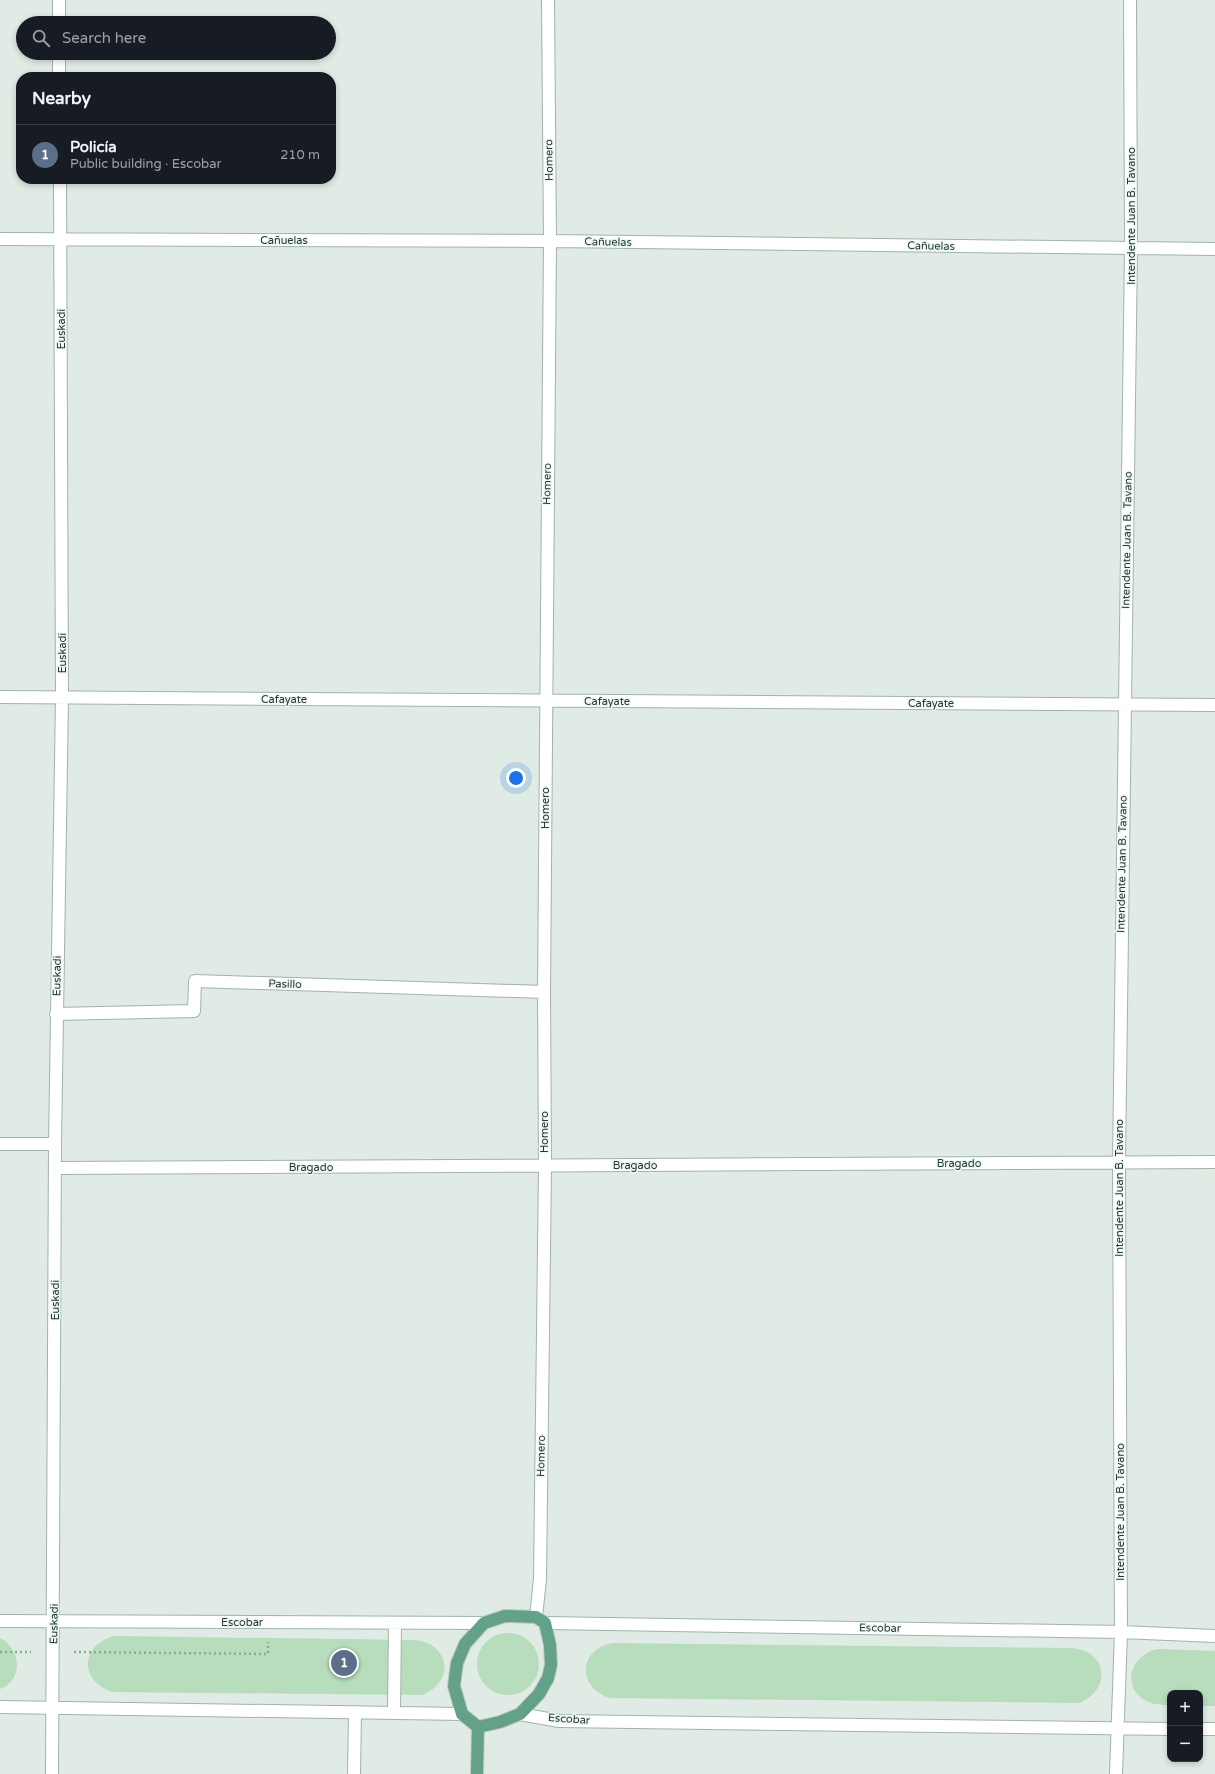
<!DOCTYPE html>
<html lang="en">
<head>
<meta charset="utf-8">
<style>
	:root { --surface:#171b24; --page:#242831; --text:#f1f3f6; --muted:#9ea1a6; --line:#363941; --accent:#f56553 }
	body { margin:0; font-family:"Varela Round",sans-serif; background:var(--page); color:var(--text) }
	.controls { position:absolute; right:12px; bottom:12px; display:grid; overflow:hidden; border-radius:8px; box-shadow:0 2px 6px #0003 }
	.controls button { width:36px; height:36px; display:grid; place-items:center; padding:0; border:0; border-bottom:1px solid var(--line); background:var(--surface); color:var(--text); font:20px sans-serif }
	.you { position:absolute; left:516px; top:778px; width:14px; height:14px; margin:-10px; border:3px solid #fff; border-radius:50%; background:#1a73e8; box-shadow:0 0 0 6px #1a73e833 }
	.badge { display:grid; place-items:center; width:26px; height:26px; border-radius:50%; background:var(--accent); color:#fff; font-size:13px; font-weight:700 }
	.pin { position:absolute; translate:-50% -50%; border:2px solid #fff; box-shadow:0 1px 4px #0006 }
	.list { margin:0; padding:0; list-style:none }
	h2 { display:flex; justify-content:space-between; align-items:center; height:52px; margin:0; padding:0 16px; font-size:17px }
	h2 small { font-size:13px; font-weight:400; color:var(--muted) }
	.list li { display:grid; grid-template-columns:26px 1fr auto; gap:12px; align-items:center; box-sizing:border-box; height:60px; padding:0 16px; border-top:1px solid var(--line) }
	.list b { display:block; font-size:15px; white-space:nowrap }
	.list p { margin:0; font-size:13px; white-space:nowrap; color:var(--muted) }
	.list em { font-size:13px; font-style:normal; color:var(--muted) }
	.icon { flex:none; width:22px; height:22px; fill:none; stroke:currentColor; stroke-width:2; stroke-linecap:round; stroke-linejoin:round }
	.map { position:relative; flex:none; width:1215px; height:1774px; overflow:hidden }
	.search { position:absolute; background:var(--surface); box-shadow:0 2px 6px #0003; left:16px; top:16px; width:320px; height:44px; display:flex; align-items:center; gap:10px; box-sizing:border-box; padding:0 14px; border-radius:22px; color:var(--muted); font-size:15px }
	.panel { position:absolute; background:var(--surface); box-shadow:0 2px 6px #0003; left:16px; top:72px; width:320px; height:112px; border-radius:16px }
	.map>svg:first-child { display:block }
</style>
</head>
<body>
<div class="map">
<svg width="1215" height="1774" viewBox="0 0 1215 1774">
	<rect width="100%" height="100%" fill="#dfebe4"/>
	<path fill="#b7ddbd" d="M477 1664a31 31 0 1 1 62 0a31 31 0 1 1-62 0Z
		M115,1636L415,1640C451,1644 455,1682 422,1695L112,1692C79,1681 80,1644 115,1636Z
		M0,1638C21,1648 24,1680 0,1689Z
		M612,1643L1072,1648C1108,1651 1112,1690 1079,1703L610,1698C577,1688 578,1650 612,1643Z
		M1158,1649L1215,1651V1706H1200V1693H1170V1705C1163,1705 1155,1705 1149,1702C1121,1691 1128,1655 1158,1649Z"/>
	<g fill="none" stroke-linecap="round" stroke-linejoin="round">
		<defs>
			<path id="minor" d="M59,0V23
				M59,53V77
				M0,239L550,241L1215,249
				M0,697L1215,705
				M56,1014L194,1011L195,981L544,992
				M0,1144H55
				M55,1168L1215,1162
				M536,1617L540,1579L545,1166L544,992L550,241L548,0
				M0,1621L484,1623
				M545,1623L1121,1632L1215,1636
				M0,1707L462,1714
				M394,1713L395,1623
				M520,1714L559,1721L1170,1729
				M1200,1729H1215
				M52,1774L55,1144L62,698L60,179
				M354,1774L355,1712
				M1116,1774L1121,1632L1119,1162L1131,248L1130,0"/>
			<path id="major" d="M505,1616L536,1617L545,1623L550,1645L551,1665L548,1678L539,1694L520,1714L500,1722L478,1727L462,1714L454,1686L457,1663L465,1644L484,1623Z
				M477,1774L478,1727"/>
		</defs>
		<use href="#minor" stroke="#a2b3aa" stroke-width="14"/>
		<use href="#major" stroke="#c1c8c5" stroke-width="14"/>
		<path stroke="#7faf9a" stroke-width="2.5" stroke-dasharray="2 3" stroke-linecap="butt" d="M0,1652H31
			M74,1652L268,1654V1642"/>
		<use href="#minor" stroke="#fff" stroke-width="12"/>
		<use href="#major" stroke="#63a289" stroke-width="12"/>
	</g>
	<g text-anchor="middle" dominant-baseline="central" stroke-width="3" stroke-linejoin="round" paint-order="stroke">
		<g font-size="11" fill="#203b30" stroke="#f0f8f3">
			<text transform="translate(549 160) rotate(-91)">Homero</text>
			<text transform="translate(1131 216) rotate(-90)">Intendente Juan B. Tavano</text>
			<text x="284" y="240">Cañuelas</text>
			<text transform="translate(608 242) rotate(1)">Cañuelas</text>
			<text transform="translate(931 246) rotate(1)">Cañuelas</text>
			<text transform="translate(61 329) rotate(-90)">Euskadi</text>
			<text transform="translate(547 484) rotate(-89)">Homero</text>
			<text transform="translate(1127 540) rotate(-89)">Intendente Juan B. Tavano</text>
			<text transform="translate(62 653) rotate(-90)">Euskadi</text>
			<text x="284" y="699">Cafayate</text>
			<text x="607" y="701">Cafayate</text>
			<text x="931" y="703">Cafayate</text>
			<text transform="translate(545 808) rotate(-90)">Homero</text>
			<text transform="translate(1122 864) rotate(-89)">Intendente Juan B. Tavano</text>
			<text transform="translate(57 976) rotate(-89)">Euskadi</text>
			<text transform="translate(285 984) rotate(2)">Pasillo</text>
			<text transform="translate(544 1132) rotate(-90)">Homero</text>
			<text x="959" y="1163">Bragado</text>
			<text x="635" y="1165">Bragado</text>
			<text x="311" y="1167">Bragado</text>
			<text transform="translate(1119 1188) rotate(-90)">Intendente Juan B. Tavano</text>
			<text transform="translate(55 1300) rotate(-90)">Euskadi</text>
			<text transform="translate(541 1456) rotate(-89)">Homero</text>
			<text transform="translate(1120 1512) rotate(-90)">Intendente Juan B. Tavano</text>
			<text x="242" y="1622">Escobar</text>
			<text transform="translate(54 1624) rotate(-89)">Euskadi</text>
			<text transform="translate(880 1628) rotate(1)">Escobar</text>
			<text transform="translate(569 1719) rotate(4)">Escobar</text>
		</g>
	</g>
</svg>
<div class="controls">
<button>+</button>
<button>−</button>
</div>
<div class="you"></div>
<div class="pin badge" style="left:344px;top:1663px;background:#5c6f8a">1</div>
<div class="search"><svg class="icon" aria-label="search" viewBox="0 0 24 24"><circle cx="10" cy="10" r="6"/><path d="M15 15l6 6"/></svg>Search here</div>
<section class="panel">
<h2>Nearby<small></small></h2>
<ul class="list">
<li><span class="badge" style="background:#5c6f8a">1</span><div><b>Policía</b><p>Public building · Escobar</p></div><em>210 m</em></li>
</ul>
</section>
</div>
</body>
</html>
